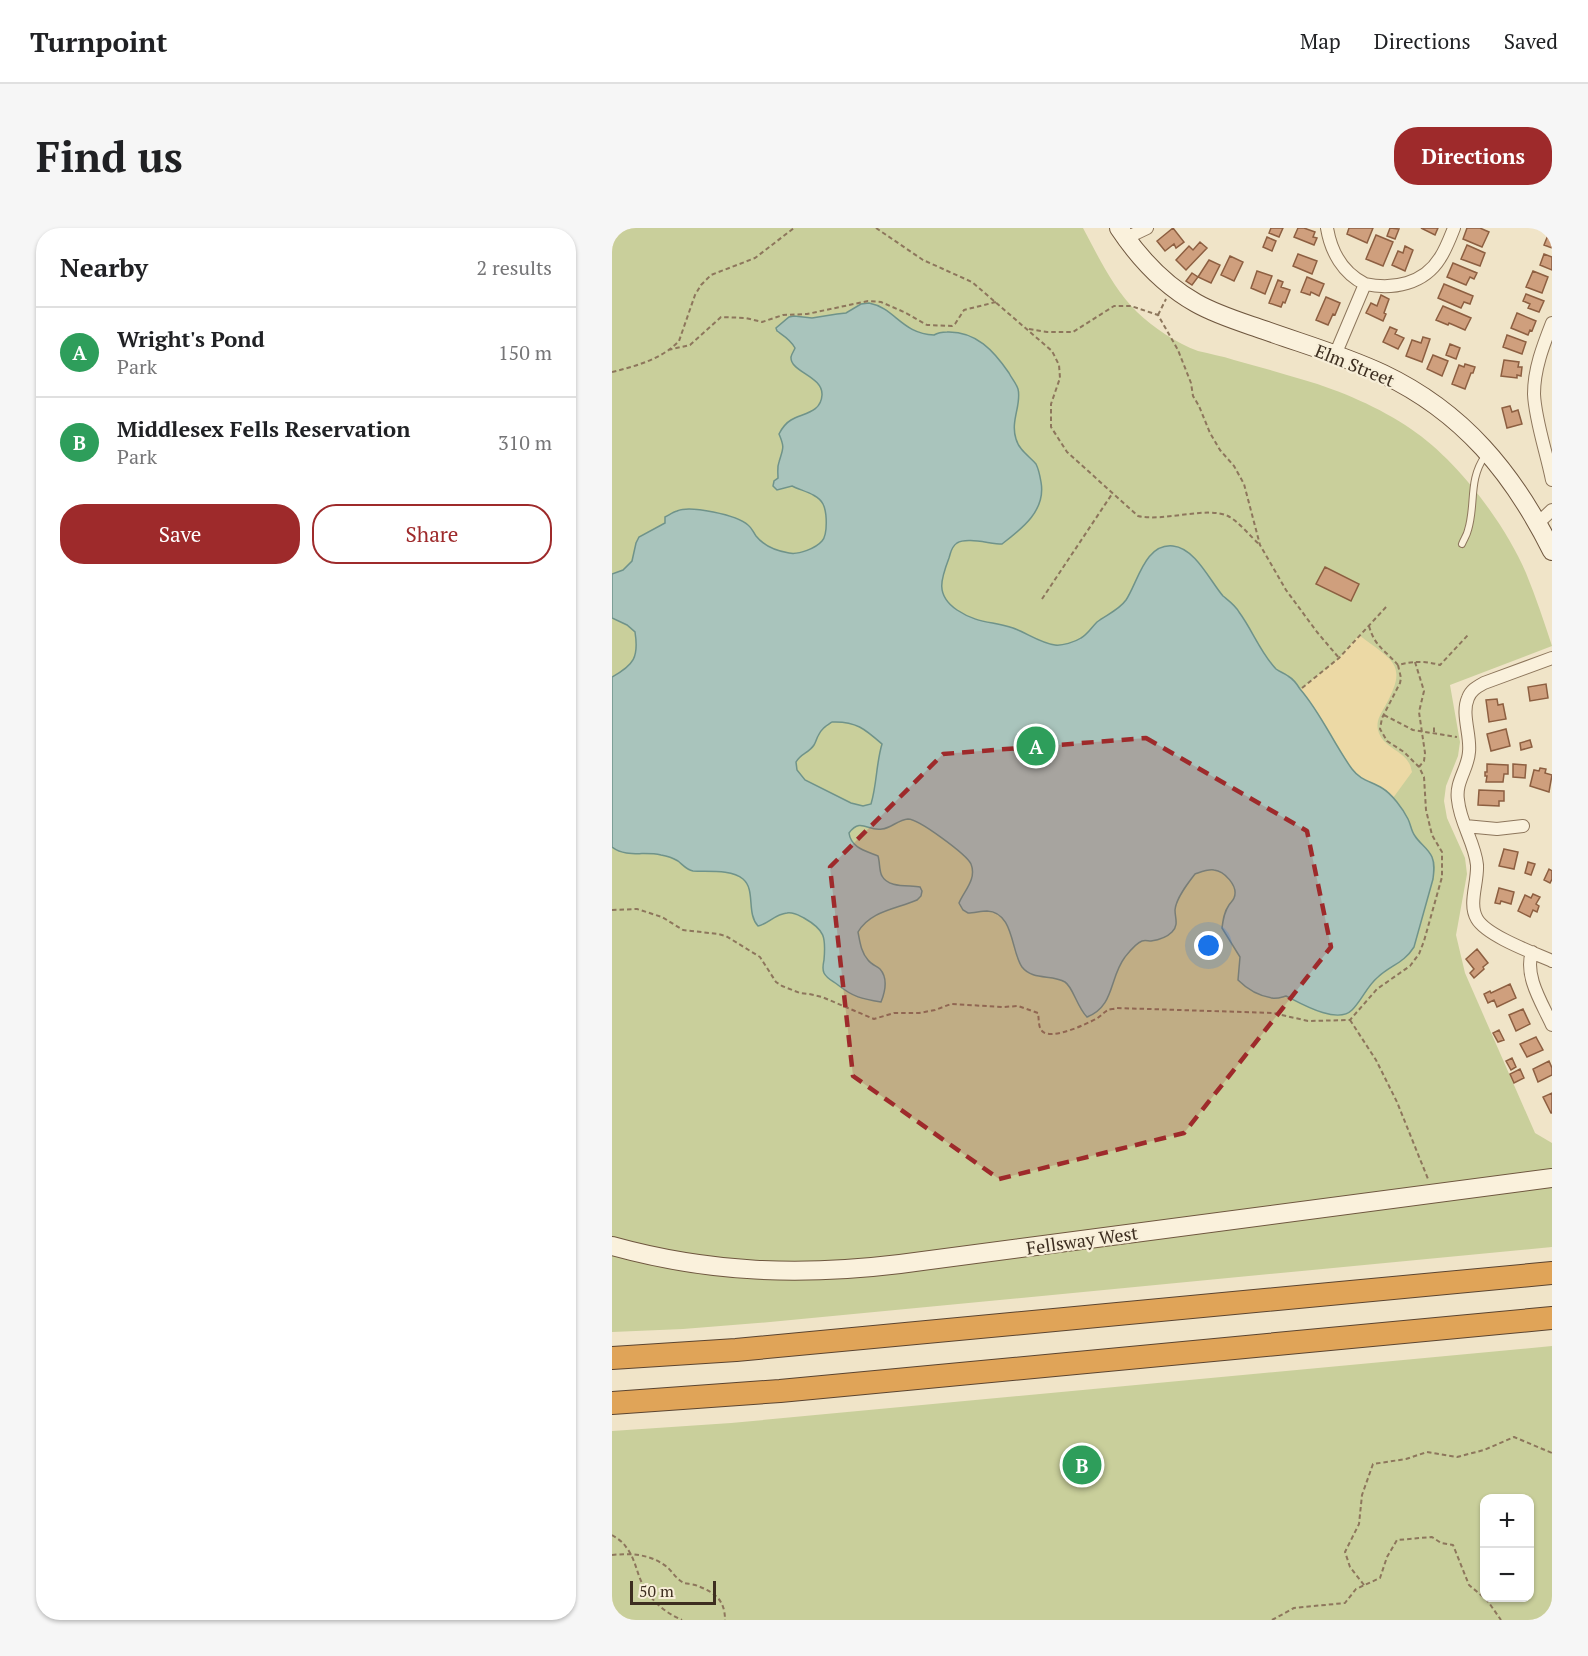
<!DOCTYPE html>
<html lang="en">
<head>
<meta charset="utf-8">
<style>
	:root { --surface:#fff; --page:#f6f6f6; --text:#202124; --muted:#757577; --line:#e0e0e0; --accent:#9e2a2b }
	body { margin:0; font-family:"PT Serif",serif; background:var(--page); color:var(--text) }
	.controls { position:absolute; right:18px; bottom:18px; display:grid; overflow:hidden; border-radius:12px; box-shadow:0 2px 4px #0004 }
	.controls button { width:54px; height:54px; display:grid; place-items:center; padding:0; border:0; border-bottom:2px solid var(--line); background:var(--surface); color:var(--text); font:30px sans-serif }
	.scale { position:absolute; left:18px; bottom:15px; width:86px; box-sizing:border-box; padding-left:6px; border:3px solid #3d2e20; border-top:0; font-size:16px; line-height:21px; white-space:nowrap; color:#3d2e20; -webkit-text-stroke:4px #f7eed8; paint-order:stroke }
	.you { position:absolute; left:597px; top:718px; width:21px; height:21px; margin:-15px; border:4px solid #fff; border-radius:50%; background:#1a73e8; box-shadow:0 0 0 9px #1a73e833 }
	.badge { display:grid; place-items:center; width:39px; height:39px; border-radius:50%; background:var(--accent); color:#fff; font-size:20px; font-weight:700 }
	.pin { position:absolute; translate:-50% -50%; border:3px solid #fff; box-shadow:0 2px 6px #0006 }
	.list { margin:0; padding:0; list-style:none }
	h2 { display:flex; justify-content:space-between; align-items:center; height:78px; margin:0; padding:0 24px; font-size:26px }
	h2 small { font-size:20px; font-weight:400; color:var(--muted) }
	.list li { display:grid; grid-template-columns:39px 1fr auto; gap:18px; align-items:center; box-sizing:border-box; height:90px; padding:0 24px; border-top:2px solid var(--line) }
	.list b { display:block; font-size:22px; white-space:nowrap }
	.list p { margin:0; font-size:20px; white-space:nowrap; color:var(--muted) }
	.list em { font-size:20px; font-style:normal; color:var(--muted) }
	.actions { display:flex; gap:12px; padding:18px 24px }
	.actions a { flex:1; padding:14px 0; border:2px solid var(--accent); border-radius:24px; text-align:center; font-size:21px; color:var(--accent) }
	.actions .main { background:var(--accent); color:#fff }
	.map { position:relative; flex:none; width:940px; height:1392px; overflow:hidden; border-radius:24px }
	header { display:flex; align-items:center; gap:36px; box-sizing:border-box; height:84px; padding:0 30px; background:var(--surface); border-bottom:2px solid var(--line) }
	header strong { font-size:28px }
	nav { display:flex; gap:33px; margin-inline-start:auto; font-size:21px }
	.intro { display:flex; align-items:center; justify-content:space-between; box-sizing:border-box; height:144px; padding:0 36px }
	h1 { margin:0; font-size:42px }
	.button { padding:15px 27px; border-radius:24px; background:var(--accent); color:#fff; font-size:21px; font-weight:700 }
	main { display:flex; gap:36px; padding:0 36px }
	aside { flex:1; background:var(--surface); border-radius:24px; box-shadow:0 2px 4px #0004 }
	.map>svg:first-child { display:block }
</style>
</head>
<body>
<header>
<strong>Turnpoint</strong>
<nav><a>Map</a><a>Directions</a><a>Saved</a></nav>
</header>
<div class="intro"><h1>Find us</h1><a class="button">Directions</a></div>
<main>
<aside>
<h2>Nearby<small>2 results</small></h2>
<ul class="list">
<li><span class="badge" style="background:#2e9e5b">A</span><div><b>Wright's Pond</b><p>Park</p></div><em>150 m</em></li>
<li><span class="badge" style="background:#2e9e5b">B</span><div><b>Middlesex Fells Reservation</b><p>Park</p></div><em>310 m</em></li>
</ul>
<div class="actions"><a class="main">Save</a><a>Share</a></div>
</aside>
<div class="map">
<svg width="940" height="1392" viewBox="0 0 940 1392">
	<rect width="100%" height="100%" fill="#f0e4c8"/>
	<path fill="#c9cf9b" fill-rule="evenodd" d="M0,0H471C487,30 501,60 525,84C542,100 564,115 586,123C598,126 610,128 622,132C645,138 668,145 692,152C727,162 769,180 799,201C845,232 892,294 914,345C924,369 932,394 940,418L838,457L848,514L846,528L834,558L832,573L835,590L853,630L855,646L844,707L853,745L923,905L940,915V1019L158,1094L71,1101L0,1104Z
		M940,1118V1392H0V1203L119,1195ZM873,1270H918V1370H873Z"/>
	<path fill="#ecd9a5" d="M747,407C782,434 797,436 772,480C768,487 764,494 766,502C770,519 790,522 797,535C799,538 799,541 800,544L781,570L771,560L755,554L741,543L715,499L689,461L727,430Z"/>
	<path fill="#a9c4bc" stroke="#6f938a" stroke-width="1.5" fill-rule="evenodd" d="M257,75C283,80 290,106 322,107C327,104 330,104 335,104C364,103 382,123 397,145C400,151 404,155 406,161C410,176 398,193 404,211C407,222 417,228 424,236C427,242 428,248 429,254C434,282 411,300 390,316C378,316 355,309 345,315C339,319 339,324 337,330C329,351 323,367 345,382C366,396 380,393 401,400C415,405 428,415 443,417C450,418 463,414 469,410C475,407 480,399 485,394C494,387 507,382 514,372C526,354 533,315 561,318C583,320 598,353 611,368C617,373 623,377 627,384C641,403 648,424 664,441C668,444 672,445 676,448C681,451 685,456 688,461C709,485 721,515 740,541C749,553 759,553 770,560C780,566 791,581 796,591C799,597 799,603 803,608C808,616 816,620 820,629C823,636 822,643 821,651L802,719C792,735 779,737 766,749C755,758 750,772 740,782C725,797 688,775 674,768C670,769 665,771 660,770C647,768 635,761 626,752L628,729L610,700C611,692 612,684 617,677C618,675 621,673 622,670C627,658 612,643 602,642C596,641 589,644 583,646C576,655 564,670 563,682C563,690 567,697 560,704C555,709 546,712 539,713C536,713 533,712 530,713C524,715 517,724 513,729C497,750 503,778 475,789C465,779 461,759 453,754C440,746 421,753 410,739C399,724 402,684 375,683C369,683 362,685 356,685L351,682L347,675C352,663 365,651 359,636C355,627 307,591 296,591C286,592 279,600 270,601C256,604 249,589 237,605C239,620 254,623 266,628C268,634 267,643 270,648C276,660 297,657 308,659L310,663L309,668L305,672C284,681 258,683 246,704C248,714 249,724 256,732C259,736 264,738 268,741C276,750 273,764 269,774C250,771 241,769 226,757C221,753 215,751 212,745C210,741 211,737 212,732C214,709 213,702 192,690C186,687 182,684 175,685C163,686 156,696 146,698C134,685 144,662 131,651C119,641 95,644 81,643C75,642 71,637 66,633C61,630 55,628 49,627C32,623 15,630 0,619V449C22,437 27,429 23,404L15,397L0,390V346L11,342L20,333L24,315L27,309L53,295V289C57,287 61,284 65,283C78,277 125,287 136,297C140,300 141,304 144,308C152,318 165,323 177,325C187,327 204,320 210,313C216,306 215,284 211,276C206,266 190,263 180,258L165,262L161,258L162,253L166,250C166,245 165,239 167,234C171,220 173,220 167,206C170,200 174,195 179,192C191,185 209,185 210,167C211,148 178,144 179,129C180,125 182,123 183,120C179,112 172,108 165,103L164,100L177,89L182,88L200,90L225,86L234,85L249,76ZM220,494C244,493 253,501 270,516C264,536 265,556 259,576L251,578L239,575L193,552L185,542L184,534C189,525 197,525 202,517C204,514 204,512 206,508C209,501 214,498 220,494Z"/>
	<path fill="#cf9f7d" stroke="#8d5f41" stroke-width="1.5" d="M561,0L572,14L564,20L562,16L553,23L545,13Z
		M659,0H671L667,9L657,5Z
		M686,0H692L703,4L701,9L705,10L702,17L682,9Z
		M737,0H761L755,15L735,6Z
		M778,0L787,1L783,11L775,8Z
		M809,0H826L823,7Z
		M855,0H868L877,4L870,19L851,11Z
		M938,2L940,3V20L932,17Z
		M764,7L781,14L771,38L754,31Z
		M655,9L664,13L660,23L651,19Z
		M588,14L595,20L574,42L564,32L577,18L581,22Z
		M855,17L873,25L868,38L849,31Z
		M793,18L801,22L793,43L780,37L786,23L791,25Z
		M686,26L705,33L700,46L681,38Z
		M932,26L940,29V42L928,37Z
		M618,28L631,34L622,53L609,47Z
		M597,32L608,37L599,55L586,49Z
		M841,35L865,45L862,51L858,49L854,57L835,49Z
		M645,43L660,48L653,66L639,60Z
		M921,43L936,49L930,65L914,59Z
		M580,45L586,49L580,57L574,53Z
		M695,49L712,56L707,68L699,64L698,67L689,64Z
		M666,52L671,54L669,59L678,62L673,75L671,74L669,79L657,75Z
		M832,56L861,68L858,76L852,74L849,80L826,70Z
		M914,66L932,73L927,84L916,80L918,76L911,73Z
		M769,67L777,71L772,85L774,86L771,93L754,85L759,75L765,78Z
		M714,69L728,75L723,87L721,86L716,97L704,92Z
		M831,78L859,90L853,102L837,95L836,97L824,92Z
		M905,85L924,93L920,103L918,102L916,107L899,100Z
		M778,99L785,102L783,106L792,110L786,121L771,114Z
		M895,107L914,114L910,126L891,119Z
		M811,109L818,111L810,134L794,128L800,112L809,115Z
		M838,116L848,120L844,131L834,127Z
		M821,127L836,133L830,148L815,141Z
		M892,132L907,134L906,139H910L909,148L905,147V150L889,148Z
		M853,136L863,139L861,145H859L853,161L840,156L847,137L852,139Z
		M898,178L900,184L906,182L910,196L895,200L890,180Z
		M713,339L747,356L739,373L704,356Z
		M934,456L936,470L918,473L916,459Z
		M885,471L886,477L891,476L894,491L877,494L874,472Z
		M894,501L898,518L879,523L875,506Z
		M918,512L920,519L909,522L908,515Z
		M875,536L896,537V546H892L891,554H874L875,548H873V544H875Z
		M901,536L914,537L913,550L901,549Z
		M928,540L934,541L933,545L940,547L937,564L918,558L922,542L927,543Z
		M867,562L892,563V573H887V578L866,577Z
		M892,621L906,624L902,641L887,638Z
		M916,634L923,636L919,647L913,645Z
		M937,641L940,643V651L938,655L932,652Z
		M887,660L902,664L899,676L889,673L888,676L883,675Z
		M921,666L928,669L924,676L927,678L925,684L921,682L918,689L906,683L913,667L919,670Z
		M865,721L876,735L871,739L872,741L862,750L858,745L862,741L854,731Z
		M898,756L904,770L885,779L882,772L876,775L872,766L878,763L879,765Z
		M911,781L918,796L904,803L897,787Z
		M887,802L892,812L886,814L881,805Z
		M924,809L931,822L915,829L908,816Z
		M900,830L904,839L899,842L894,833Z
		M937,833L940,840V847L926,854L921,841Z
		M908,841L912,850L902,855L898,846Z
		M940,865V885H939L931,869Z"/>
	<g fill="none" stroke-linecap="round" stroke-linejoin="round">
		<defs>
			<path id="service" d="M850,316C852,311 855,307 856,302C864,276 856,252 873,228"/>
			<path id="minor" d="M715,0C719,24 731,45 753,56
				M514,10L535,0
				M940,95C931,118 922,141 922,166C923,192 935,226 940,252
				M723,127L753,56C781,62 812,56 828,30C834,21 838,10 842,0
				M926,295L940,282
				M940,430L872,455C865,459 859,462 856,470C849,486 859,507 857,524C856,541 843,554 846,572C848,595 863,615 865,637C866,655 856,676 865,691C875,708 922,725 940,733
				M853,598L885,601L911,598
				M920,724C912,748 930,775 940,797"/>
			<path id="secondary" d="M507,0C527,30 552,57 584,75C605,87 629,94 652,102C691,116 733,128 771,146C851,184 901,245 940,323
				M0,1018C97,1045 189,1048 288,1036L940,950"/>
			<path id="motorway" d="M0,1130L124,1122L940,1045
				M0,1175L168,1163L940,1090"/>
		</defs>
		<use href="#service" stroke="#8d765c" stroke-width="8"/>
		<use href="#minor" stroke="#8d765c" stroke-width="14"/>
		<use href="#secondary" stroke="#6f573f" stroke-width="20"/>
		<use href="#motorway" stroke="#5b4430" stroke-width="24"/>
		<path stroke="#8d765c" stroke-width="2" stroke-dasharray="4.5 3" stroke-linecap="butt" d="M264,0L311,32L360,54L440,123L447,137L448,150L439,176V199L455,224L526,288C552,294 594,278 616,288C626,293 639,309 648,317
			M546,87L554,71
			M417,101L435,104H461L502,78H519L546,87L566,122L579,155L581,168L587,178L598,205L608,222L622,238L632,256L648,317L674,362L705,404L727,430
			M56,122L78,117L109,89L134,90L150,94L171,87L195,86L256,73L269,74L292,84L315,97L340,98L343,96L352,82L384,74
			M0,144C24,138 50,131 67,113L83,67L89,57L99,47L143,30L182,0
			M430,371L500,266
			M757,398C763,419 773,422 786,437C801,433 814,433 828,437L856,407
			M803,434L812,463L807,484L813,525L812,533L807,539
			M690,460L727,430L775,378
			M772,487L801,502L845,509
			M822,504V498
			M0,682L25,681L50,689L71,702L106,706L114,708L148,729L164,754L170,758L188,765L197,766L210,769L262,791L282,785H307L323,782L339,776L391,779L406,778L426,785C427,790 426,799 430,803C439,813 474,796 484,791C489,788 492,784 496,782C498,781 503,781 505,780L661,785L696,793L738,792L765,761L798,738L807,726L812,713L830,649V624L820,607L814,582L812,549L807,539L792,524L775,513L768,501L770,490L788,455L789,450L786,437
			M738,792L764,832L785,874L816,951
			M0,1307C5,1310 11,1314 14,1319C20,1326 23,1336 26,1345C33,1367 49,1383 70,1392
			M0,1327C19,1325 39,1326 55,1339C60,1343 65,1352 72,1355C76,1356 82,1356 86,1358C104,1365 113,1373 113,1392
			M752,1357L738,1339L733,1324L747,1296L750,1267L761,1236L794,1231L815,1224L845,1229L872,1222L902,1209L940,1225
			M660,1392L682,1380L733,1375L744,1361L768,1350L775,1329L785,1312L820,1309L829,1315L841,1317L857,1357L875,1372L889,1392"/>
		<use href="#service" stroke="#faf1dc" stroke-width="6"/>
		<use href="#minor" stroke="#faf1dc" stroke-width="12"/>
		<use href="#secondary" stroke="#faf1dc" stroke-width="18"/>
		<use href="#motorway" stroke="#e0a458" stroke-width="22"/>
	</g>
	<path fill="#9e2a2b" fill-opacity="0.2" stroke="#9e2a2b" stroke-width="4.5" stroke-dasharray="12 8" stroke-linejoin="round" d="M534,510L695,603L719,719L572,905L387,951L241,848L218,639L331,526Z"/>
	<g text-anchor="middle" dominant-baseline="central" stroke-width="4.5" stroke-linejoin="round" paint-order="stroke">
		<g font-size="18" fill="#3d2e20" stroke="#f7eed8">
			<text transform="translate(743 137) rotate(22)">Elm Street</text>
			<text transform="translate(470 1012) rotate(-8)">Fellsway West</text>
		</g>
	</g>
</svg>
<div class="controls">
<button>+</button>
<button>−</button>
</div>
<div class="scale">50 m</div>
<div class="you"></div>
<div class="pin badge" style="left:424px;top:518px;background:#2e9e5b">A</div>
<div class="pin badge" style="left:470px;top:1237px;background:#2e9e5b">B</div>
</div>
</main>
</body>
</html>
